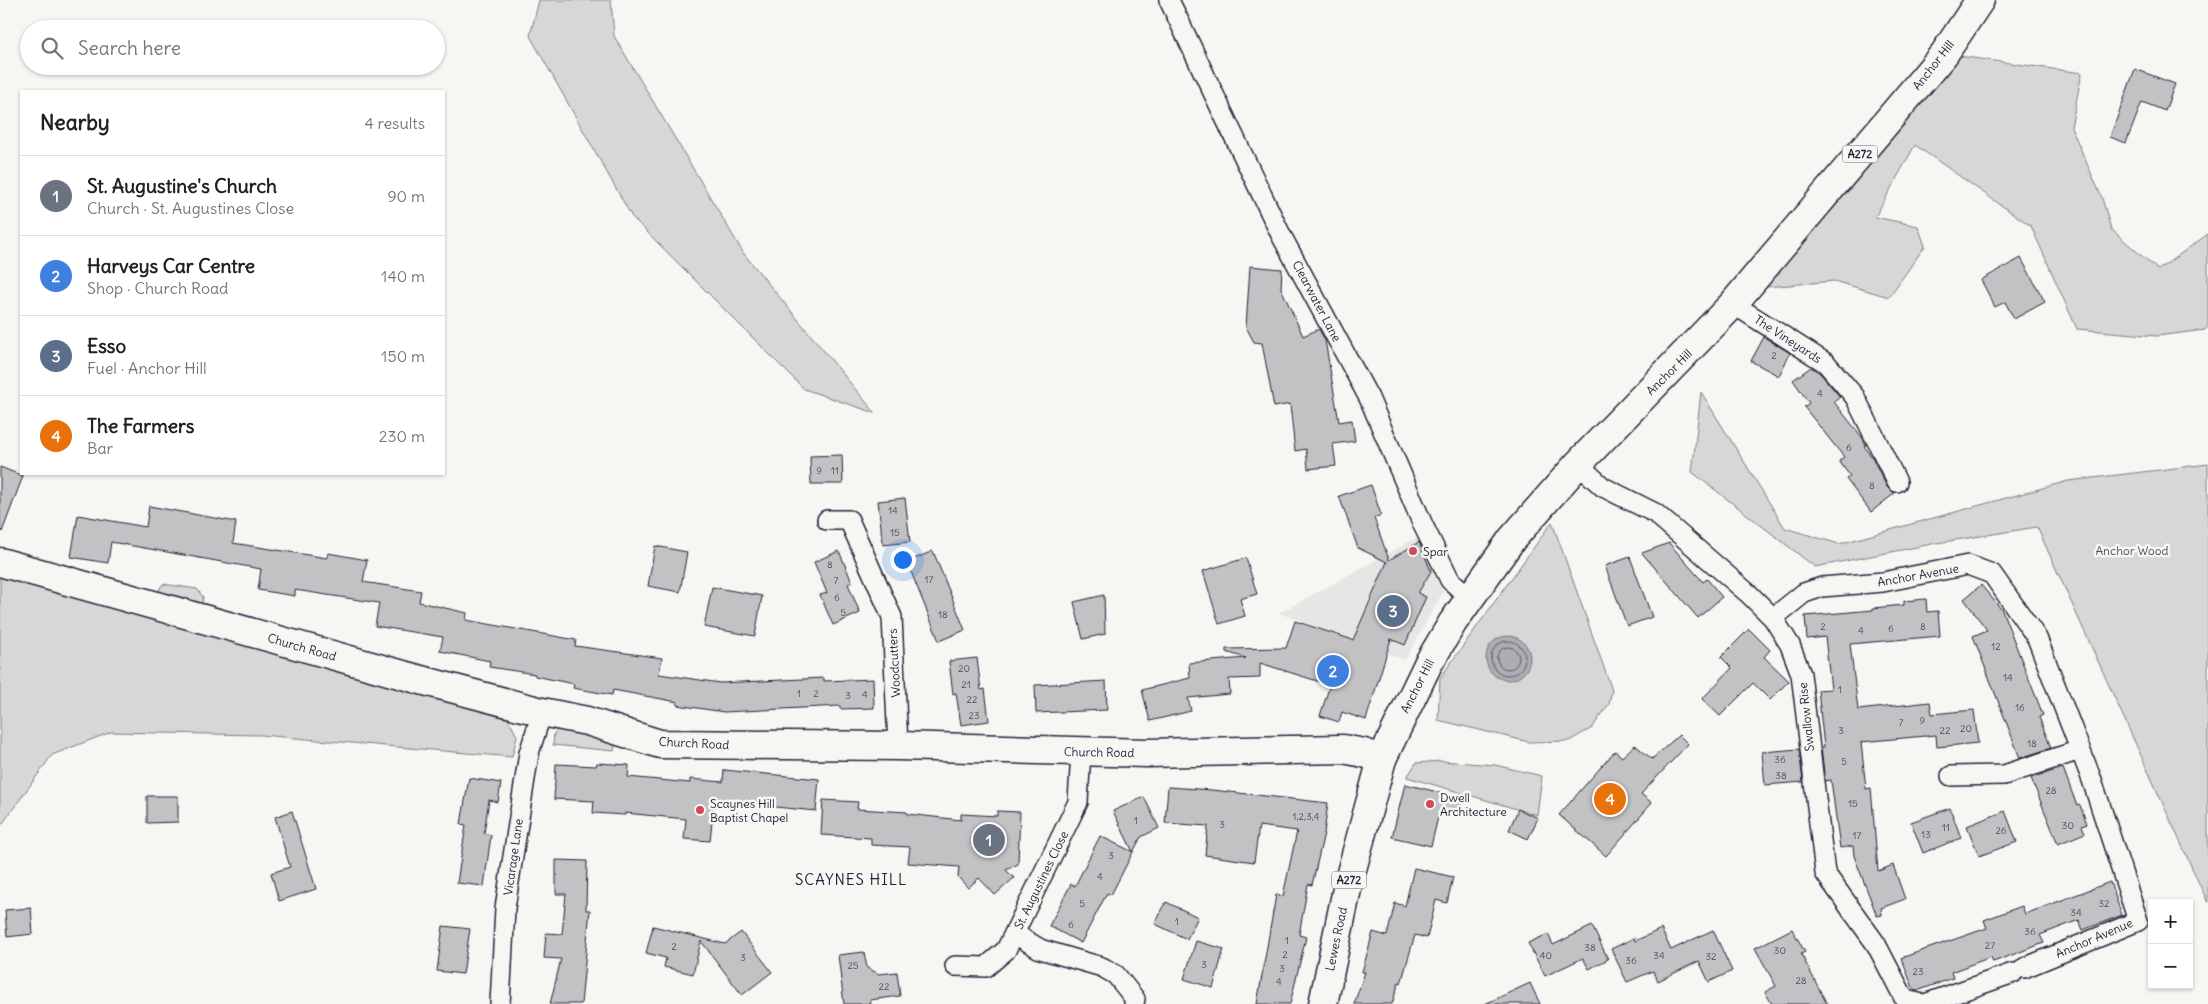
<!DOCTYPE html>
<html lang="en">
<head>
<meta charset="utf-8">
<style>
	:root { --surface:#fff; --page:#f2f2f2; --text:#202124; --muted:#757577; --line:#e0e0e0; --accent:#111827 }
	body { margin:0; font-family:Delius,sans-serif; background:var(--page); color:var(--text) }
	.controls { position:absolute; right:15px; bottom:15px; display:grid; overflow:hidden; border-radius:0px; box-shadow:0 1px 4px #0004 }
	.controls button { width:45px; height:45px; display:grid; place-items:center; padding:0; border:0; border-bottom:1px solid var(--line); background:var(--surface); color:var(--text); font:25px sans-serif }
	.you { position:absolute; left:902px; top:559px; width:18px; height:18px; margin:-12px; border:4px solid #fff; border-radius:50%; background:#1a73e8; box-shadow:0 0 0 8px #1a73e833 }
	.badge { display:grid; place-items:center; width:32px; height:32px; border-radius:50%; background:var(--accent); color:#fff; font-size:16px; font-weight:700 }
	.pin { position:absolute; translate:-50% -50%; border:2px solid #fff; box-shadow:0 1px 5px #0006 }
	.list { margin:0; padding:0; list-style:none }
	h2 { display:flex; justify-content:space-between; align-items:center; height:65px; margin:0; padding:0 20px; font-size:21px }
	h2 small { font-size:16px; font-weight:400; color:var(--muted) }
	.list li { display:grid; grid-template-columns:32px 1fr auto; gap:15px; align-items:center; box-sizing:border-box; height:80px; padding:0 20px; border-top:1px solid var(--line) }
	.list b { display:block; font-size:19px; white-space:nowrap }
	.list p { margin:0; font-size:16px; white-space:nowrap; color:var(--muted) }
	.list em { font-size:16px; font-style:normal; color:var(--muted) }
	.icon { flex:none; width:28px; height:28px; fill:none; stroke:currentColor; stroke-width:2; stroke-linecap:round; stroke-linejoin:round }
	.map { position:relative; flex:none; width:2208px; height:1004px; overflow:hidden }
	.search { position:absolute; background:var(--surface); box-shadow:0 1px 4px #0004; left:20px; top:20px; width:425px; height:55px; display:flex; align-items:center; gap:12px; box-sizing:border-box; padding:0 18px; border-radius:28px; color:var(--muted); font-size:19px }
	.panel { position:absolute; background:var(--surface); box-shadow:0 1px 4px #0004; left:20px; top:90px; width:425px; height:385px; border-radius:0px }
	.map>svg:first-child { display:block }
</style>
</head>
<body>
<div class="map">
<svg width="2208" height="1004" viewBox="0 0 2208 1004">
	<rect width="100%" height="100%" fill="#f6f6f2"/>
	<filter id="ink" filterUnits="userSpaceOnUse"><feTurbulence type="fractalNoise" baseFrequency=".02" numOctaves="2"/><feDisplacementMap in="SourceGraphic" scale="10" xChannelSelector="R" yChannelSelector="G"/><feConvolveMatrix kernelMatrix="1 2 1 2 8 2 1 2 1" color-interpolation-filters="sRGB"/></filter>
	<g filter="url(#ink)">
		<path fill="#e6e6e4" d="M1418,537L1443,592L1405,660L1279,613Z"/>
		<path fill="#d7d7d7" stroke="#7c7c89" d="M539,0H611L614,36L744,254L875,413L804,389L632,217L530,36Z
			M1944,54L2082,73L2071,127L2102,198L2111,229L2158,270L2208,234V327L2205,330L2157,336L2077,329L2031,226L1915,145L1875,217L1918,226L1925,246L1889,297L1834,281L1756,288Z
			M1701,392L1785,528L1839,544L2068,481L2208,464V903L2037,527L1937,543L1815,567L1692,472Z
			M1552,522L1612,690L1609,704L1592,728L1569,741L1529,742L1438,720L1440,678Z
			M0,562L498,700L517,736L512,757L261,735L111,732L52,755L0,827Z
			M163,584L197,589L203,597L202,605L158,597L160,588Z
			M561,726L618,730L614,751L553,745L554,733Z
			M1441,761L1495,765L1542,776L1537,815L1407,777L1416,763Z"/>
		<path fill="#adadb3" stroke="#757583" d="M1486 658a22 22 0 1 1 44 0a22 22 0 1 1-44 0Z"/>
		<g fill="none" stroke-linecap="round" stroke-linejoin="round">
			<path stroke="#5a5a6b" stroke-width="1" d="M1491 658a17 17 0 1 1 34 0a17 17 0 1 1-34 0Z
				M1497 658a11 11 0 1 1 22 0a11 11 0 1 1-22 0Z"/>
		</g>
		<path fill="#c2c2c4" stroke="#22223b" d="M2135,69L2175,84L2165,111L2142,102L2126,143L2110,137Z
			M2021,258L2045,302L2014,319L2005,302L1995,307L1981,280Z
			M1250,266L1282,269L1281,288L1303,336L1319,329L1325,340L1339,422L1352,420L1355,441L1333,444L1336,466L1308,469L1306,449L1295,451L1290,404L1274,407L1262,343L1254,342L1246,327Z
			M1764,337L1790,353L1779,376L1751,361Z
			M1811,367L1820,373L1840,397L1834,402L1862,437L1866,445L1864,446L1872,457L1887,487L1895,493L1871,512L1846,479L1850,476L1839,461L1844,457L1804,407L1809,403L1793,380Z
			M842,455L843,484H811L810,456Z
			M0,467L23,476L2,532L0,531Z
			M1371,485L1381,515L1374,518L1389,560L1419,542L1431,571L1418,593L1426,597L1405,645L1391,639L1366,720L1342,712L1339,722L1320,716L1330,685L1260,663V678L1229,679L1230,694L1188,698L1191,711L1150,721L1142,690L1190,678L1189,663L1246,658L1226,652V649L1286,648L1295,621L1353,640L1387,562L1358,548L1339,496Z
			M905,498L910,542L883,545L878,501Z
			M149,506L236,522L233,543L327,558L328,553L367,560L363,582L421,591L419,602L467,613L466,620L576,640L575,646L662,658L659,674L720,683L824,678V681L873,679L874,708L840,709V706L724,712L677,705L678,702L613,690L612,695L573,688L574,684L535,676V674L489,667L490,661L440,651L443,637L375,626L379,603L295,590V596L258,590L261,569L111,542L108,563L71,557L78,515L146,527Z
			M1669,543L1703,582L1707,579L1722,597L1698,618L1642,553Z
			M655,546L687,552L680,592L648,586Z
			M839,551L852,582L848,584L860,613L833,625L820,595L827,593L814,562Z
			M933,551L965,630L939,641L907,562Z
			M1630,557L1652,617L1627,626L1605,566Z
			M1246,558L1257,594L1240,599L1245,616L1219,624L1203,571Z
			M1981,585L2002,610L2043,715L2039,717L2051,748L2020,758L1973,636L1987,630L1964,599Z
			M712,587L762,596L755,636L704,627Z
			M1104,595L1105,634L1083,639L1074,602Z
			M1926,599L1927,612L1938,611L1940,636L1850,644L1858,710L1930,702L1932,714L1974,710L1978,743L1937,747L1936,735L1861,742L1866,789L1871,788L1878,871L1893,865L1905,899L1881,908L1882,915L1877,916L1854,856L1853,846L1840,848L1831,780L1825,781L1821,747H1824L1818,690L1831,689L1825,637L1807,639L1805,616L1873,610V608L1904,605V601Z
			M1749,629L1770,650L1764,657L1789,681L1770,700L1753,683L1720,716L1702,699L1732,668L1721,657Z
			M977,658L981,690L985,689L989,721L961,725L956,693L953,694L949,661Z
			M1106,681L1107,710L1036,713L1035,685Z
			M1679,735L1688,744L1641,794L1652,803L1606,856L1559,815L1615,751L1622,757L1635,745L1652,759Z
			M1799,749L1803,782L1765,785L1762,752Z
			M597,763L629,765L628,777L690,783V779L723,782L724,770L819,779L816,811L714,801L710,841L684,839L686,819L625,813V815L593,813L594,801L554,799L556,764L596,766Z
			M2063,768L2077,806L2080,805L2087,824L2082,826L2085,833L2058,844L2031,778Z
			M469,778L501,783L498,802L489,800L484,833L491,835L484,886L457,883L466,825L461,824Z
			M1405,784L1462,798L1458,817L1439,813L1431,846L1392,837Z
			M1168,787L1212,790L1328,803L1324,833L1312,885L1308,884L1299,935L1306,937L1290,1004H1257L1276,895L1283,896L1297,831L1259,826L1254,862L1205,855L1208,826L1165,823Z
			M147,796H178V822L147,823Z
			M1144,797L1159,828L1141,837L1133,852L1113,811Z
			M823,800L858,802L857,809L907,812V814L961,820V814L997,816V811L1020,812L1018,864L1006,870L1014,878L995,895L979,878L968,888L958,877L959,867L908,863L910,847L871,845V838L821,835Z
			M1950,808L1961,838L1923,853L1911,822Z
			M1518,809L1538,818L1528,839L1509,830Z
			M292,811L316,889L279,901L271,873L290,867L275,817Z
			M2005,811L2017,842L1979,856L1967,826Z
			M1100,836L1133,852L1111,895L1107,893L1081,943L1049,926L1071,884L1075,886Z
			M556,860L587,861L586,910H590L581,1004H550L561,959L544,958L546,933L562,934L566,894H556Z
			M1414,868L1453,877L1447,903L1436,900L1427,938L1415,935L1401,983L1399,982L1392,1004H1354L1365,972H1362L1373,932L1387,936L1395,903L1405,906Z
			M2110,882L2122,915L2083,930L2079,920L2040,935L2044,943L1993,962L1991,957L1951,972L1953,978L1917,991L1914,990L1901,958L1987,928L1984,920L2022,906L2025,914Z
			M1166,902L1198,917L1187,939L1155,924Z
			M31,908L33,934L7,937L5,910Z
			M443,926L470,929L463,974L437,971Z
			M653,926L725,944L741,932L772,972L742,995L701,941L693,974L664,967L666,958L646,953Z
			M1592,926L1608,959L1589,969L1583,958L1545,976L1528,943L1548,934L1553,945Z
			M1661,929L1671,950L1713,930L1732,971L1709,982L1699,961L1658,981L1653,971L1627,982L1611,949L1634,938L1635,941Z
			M1792,929L1805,952L1801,954L1827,1004H1772L1765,992L1776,986L1755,948Z
			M1196,941L1224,949L1213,988L1184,979Z
			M864,952L867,968L879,974L897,972L900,996L870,1000L871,1004H844L838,955Z
			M1530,983L1540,1004H1485Z"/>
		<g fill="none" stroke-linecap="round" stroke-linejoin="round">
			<defs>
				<path id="street" d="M1169,0L1281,235L1369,398L1423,525L1450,580L1469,597
					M1733,304L1826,363L1855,397L1897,482
					M1578,464L1603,487L1655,513L1750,595L1773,618L1790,645L1801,674L1825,873L1876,944L1905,1000L1923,1004
					M827,520H849L892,617L898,746
					M1773,618L1804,593L1822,587L1883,582L1968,565L1992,574L2037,638L2092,780L2138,921L2024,968
					M1951,776L2004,775L2080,750
					M1015,934L1040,949L1102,967L1116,975L1135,999L1134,1004
					M955,966L986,967L1006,950L1078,802L1081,752
					M500,1004L505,908L529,753L542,712
					M1925,1004L2013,973"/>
				<path id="secondary" d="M0,562L421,680L542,712L587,721L660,744L898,746L1147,753L1343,749L1364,753L1382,759"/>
				<path id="highway" d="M1323,1004L1348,884L1382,759L1428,664L1453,622L1512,539L1578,464L1733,304L1944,54L1980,0"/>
			</defs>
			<use href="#street" stroke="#22223b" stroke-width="22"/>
			<use href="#secondary" stroke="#22223b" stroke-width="31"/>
			<use href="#highway" stroke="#22223b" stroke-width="31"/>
			<use href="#street" stroke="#f6f6f2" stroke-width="19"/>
			<use href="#secondary" stroke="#f6f6f2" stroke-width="28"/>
			<use href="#highway" stroke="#f6f6f2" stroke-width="28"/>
		</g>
	</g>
	<g fill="#d1495b" stroke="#f6f6f2" stroke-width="2">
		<circle cx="1413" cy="551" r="5"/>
		<circle cx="1430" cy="804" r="5"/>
		<circle cx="700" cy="810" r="5"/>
	</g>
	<g text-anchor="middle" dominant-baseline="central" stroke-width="5" stroke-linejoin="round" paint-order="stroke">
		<g font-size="10" fill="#4a4a5d">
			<text x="1774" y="355">2</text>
			<text x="1820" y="393">4</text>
			<text x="1849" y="447">6</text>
			<text x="819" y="470">9</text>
			<text x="835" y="470">11</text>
			<text x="1872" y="485">8</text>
			<text x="893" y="510">14</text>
			<text x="895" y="532">15</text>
			<text x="830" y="564">8</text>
			<text x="929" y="579">17</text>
			<text x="836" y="580">7</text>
			<text x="837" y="597">6</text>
			<text x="843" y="612">5</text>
			<text x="943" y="614">18</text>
			<text x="1823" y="626">2</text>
			<text x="1923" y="626">8</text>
			<text x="1891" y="628">6</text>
			<text x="1861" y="630">4</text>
			<text x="1996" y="646">12</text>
			<text x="964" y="668">20</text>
			<text x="2008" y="677">14</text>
			<text x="966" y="684">21</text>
			<text x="1840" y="689">1</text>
			<text x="799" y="693">1</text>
			<text x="816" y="693">2</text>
			<text x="865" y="694">4</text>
			<text x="848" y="695">3</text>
			<text x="972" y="699">22</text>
			<text x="2020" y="707">16</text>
			<text x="974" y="715">23</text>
			<text x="1922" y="720">9</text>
			<text x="1901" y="722">7</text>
			<text x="1966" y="728">20</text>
			<text x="1841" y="730">3</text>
			<text x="1945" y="730">22</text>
			<text x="2032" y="743">18</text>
			<text x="1780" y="759">36</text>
			<text x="1844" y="761">5</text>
			<text x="1781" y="775">38</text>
			<text x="2051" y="790">28</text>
			<text x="1853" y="803">15</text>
			<text x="1306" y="816">1,2,3,4</text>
			<text x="1136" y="820">1</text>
			<text x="1222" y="824">3</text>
			<text x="2068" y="825">30</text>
			<text x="1946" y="827">11</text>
			<text x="2001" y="830">26</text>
			<text x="1926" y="834">13</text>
			<text x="1857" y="835">17</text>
			<text x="1111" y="855">3</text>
			<text x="1100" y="876">4</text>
			<text x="1082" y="903">5</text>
			<text x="2104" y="903">32</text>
			<text x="2076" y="912">34</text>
			<text x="1177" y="921">1</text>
			<text x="1071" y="924">6</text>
			<text x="2030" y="931">36</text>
			<text x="1287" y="940">1</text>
			<text x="1990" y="945">27</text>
			<text x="674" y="946">2</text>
			<text x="1590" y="947">38</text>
			<text x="1780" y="950">30</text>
			<text x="1285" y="954">2</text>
			<text x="1546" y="955">40</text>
			<text x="1659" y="955">34</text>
			<text x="1711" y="956">32</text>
			<text x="743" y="957">3</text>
			<text x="1631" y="960">36</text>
			<text x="1204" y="964">3</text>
			<text x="853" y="965">25</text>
			<text x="1282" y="968">3</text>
			<text x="1918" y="971">23</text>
			<text x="1801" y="980">28</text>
			<text x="1279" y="981">4</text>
			<text x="884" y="986">22</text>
		</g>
		<g fill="#f6f6f2" stroke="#626272" stroke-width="1">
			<rect x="1842.5" y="145.5" width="35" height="17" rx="4"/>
			<rect x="1331.5" y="871.5" width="35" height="17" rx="4"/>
		</g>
		<g font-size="11" font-weight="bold" fill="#22223b">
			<text x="1860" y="154">A272</text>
			<text x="1349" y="880">A272</text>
		</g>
		<g font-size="12" fill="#22223b" stroke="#f6f6f2">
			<text transform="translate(1933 65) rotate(-52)">Anchor Hill</text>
			<text transform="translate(1317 301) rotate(62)">Clearwater Lane</text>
			<text transform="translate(1788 339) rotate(33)">The Vineyards</text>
			<text transform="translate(1669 372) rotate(-45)">Anchor Hill</text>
			<text transform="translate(1918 575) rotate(-10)">Anchor Avenue</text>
			<text transform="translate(302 647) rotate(16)">Church Road</text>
			<text transform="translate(894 663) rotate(-93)">Woodcutters</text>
			<text transform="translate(1417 686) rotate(-63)">Anchor Hill</text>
			<text transform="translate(1806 717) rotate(-96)">Swallow Rise</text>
			<text transform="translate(694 743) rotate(3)">Church Road</text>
			<text transform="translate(1099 752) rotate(1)">Church Road</text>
			<text transform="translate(513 857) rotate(-82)">Vicarage Lane</text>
			<text transform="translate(1041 880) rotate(-64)">St. Augustines Close</text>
			<text transform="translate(2094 938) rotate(-23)">Anchor Avenue</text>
			<text transform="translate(1336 939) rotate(-78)">Lewes Road</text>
		</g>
		<g font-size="12" fill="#4f4f62" stroke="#f6f6f2">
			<text x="2132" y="550">Anchor Wood</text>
		</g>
		<g font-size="12" fill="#22223b" stroke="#f6f6f2" text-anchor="start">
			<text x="1423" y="551">Spar</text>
			<text x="1440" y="797">Dwell<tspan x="1440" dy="14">Architecture</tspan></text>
			<text x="710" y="803">Scaynes Hill<tspan x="710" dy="14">Baptist Chapel</tspan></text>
		</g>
		<g font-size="15" letter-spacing="1" fill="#22223b" stroke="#f6f6f2">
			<text x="851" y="879">SCAYNES HILL</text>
		</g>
	</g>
</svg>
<div class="controls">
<button>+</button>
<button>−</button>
</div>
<div class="you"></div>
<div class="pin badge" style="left:989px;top:840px;background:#6b7280">1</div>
<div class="pin badge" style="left:1333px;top:671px;background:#3f7fe0">2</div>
<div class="pin badge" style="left:1393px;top:611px;background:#5c6f8a">3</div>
<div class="pin badge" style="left:1610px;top:799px;background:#e8710a">4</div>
<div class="search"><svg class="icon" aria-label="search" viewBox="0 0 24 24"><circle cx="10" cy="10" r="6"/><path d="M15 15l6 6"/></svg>Search here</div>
<section class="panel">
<h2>Nearby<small>4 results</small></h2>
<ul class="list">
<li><span class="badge" style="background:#6b7280">1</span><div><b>St. Augustine's Church</b><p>Church · St. Augustines Close</p></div><em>90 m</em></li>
<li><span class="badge" style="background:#3f7fe0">2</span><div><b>Harveys Car Centre</b><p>Shop · Church Road</p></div><em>140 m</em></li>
<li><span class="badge" style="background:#5c6f8a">3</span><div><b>Esso</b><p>Fuel · Anchor Hill</p></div><em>150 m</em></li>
<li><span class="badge" style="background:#e8710a">4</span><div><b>The Farmers</b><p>Bar</p></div><em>230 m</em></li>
</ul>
</section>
</div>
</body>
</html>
